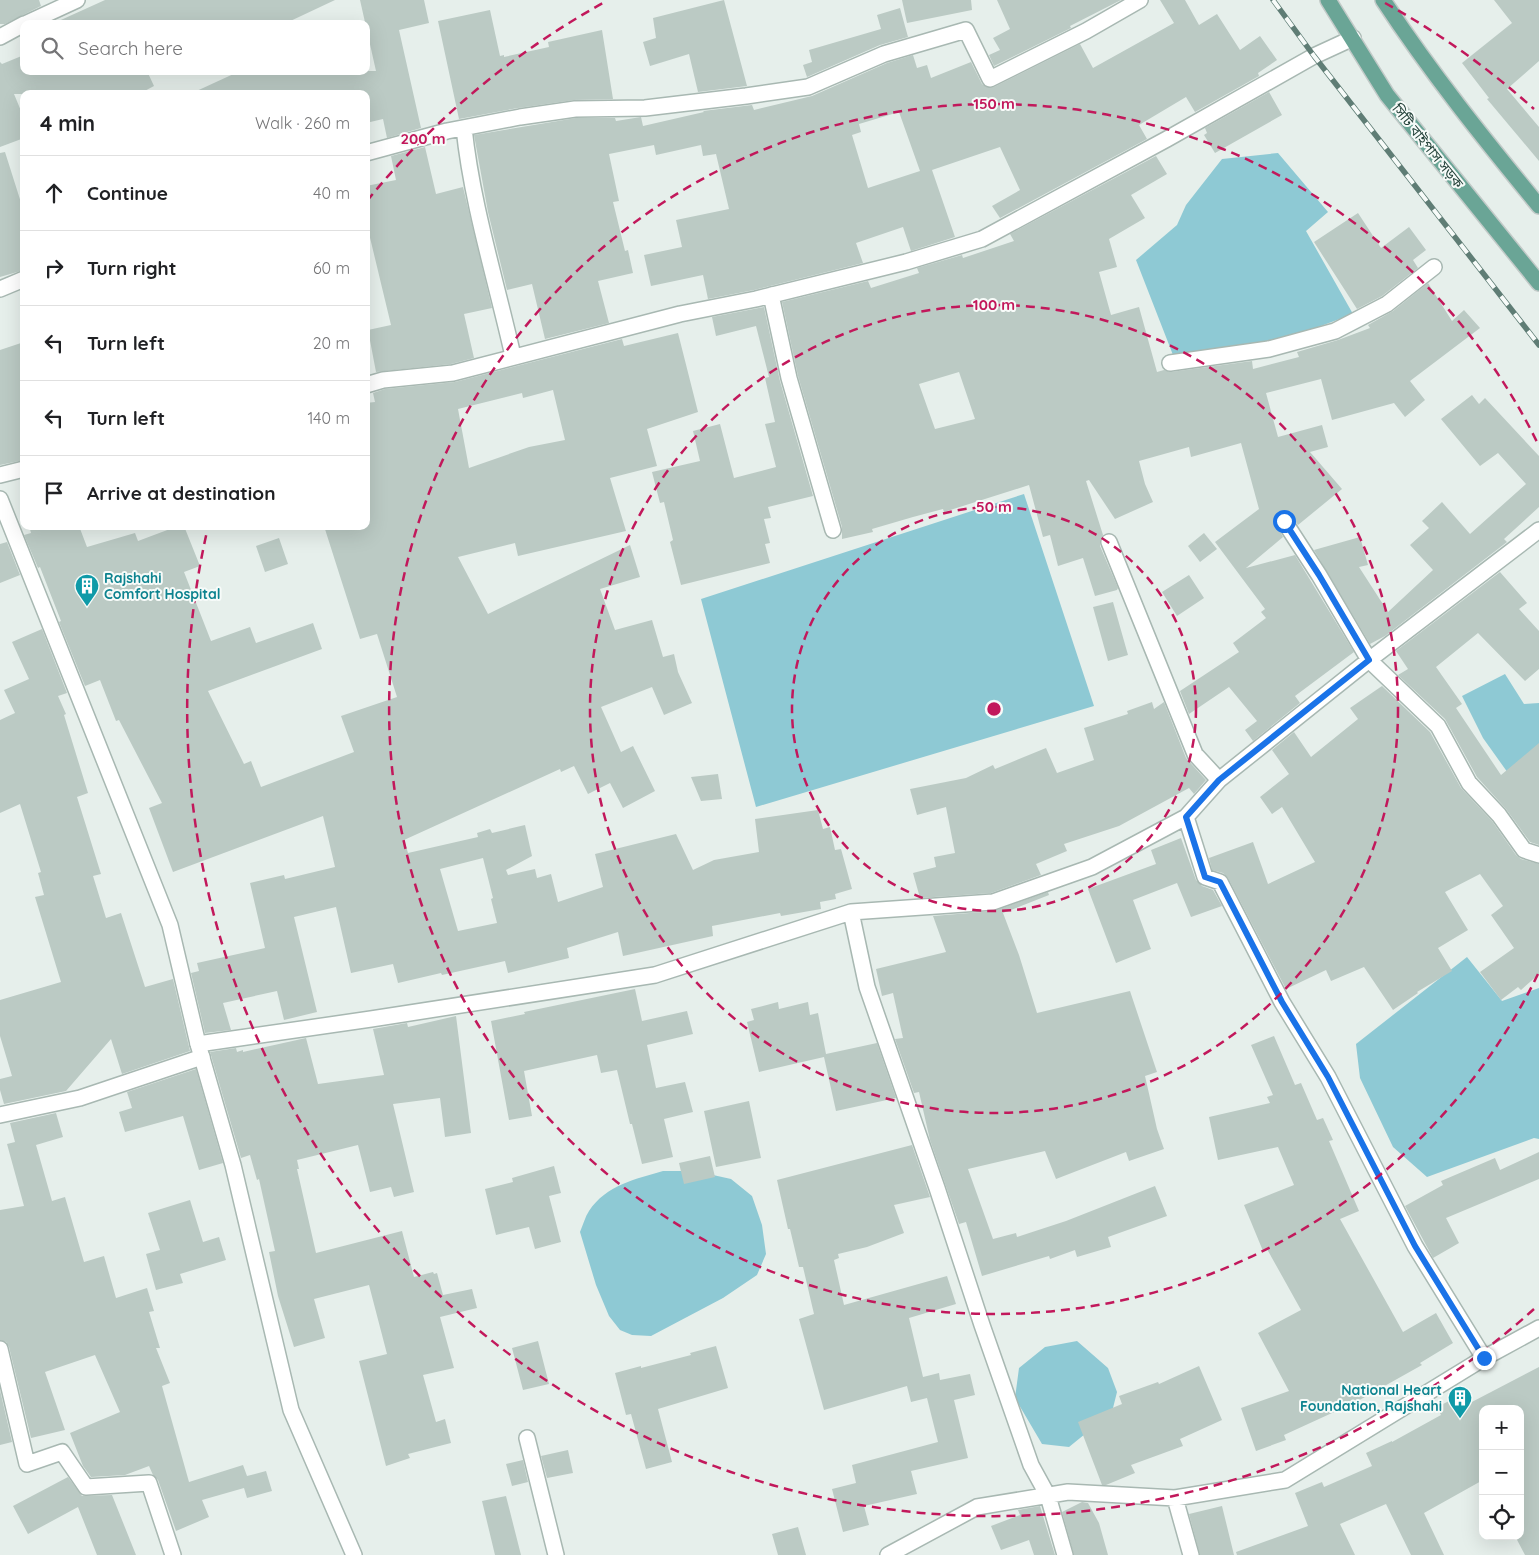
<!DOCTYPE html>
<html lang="en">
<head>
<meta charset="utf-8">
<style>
	:root { --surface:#fff; --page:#f2f2f2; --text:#202124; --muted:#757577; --line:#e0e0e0 }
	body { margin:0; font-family:Quicksand,"Noto Sans Bengali",sans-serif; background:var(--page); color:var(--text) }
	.controls { position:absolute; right:15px; bottom:15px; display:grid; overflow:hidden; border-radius:10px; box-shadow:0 5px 20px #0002 }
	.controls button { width:45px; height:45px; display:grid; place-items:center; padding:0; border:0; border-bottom:1px solid var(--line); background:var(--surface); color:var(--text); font:25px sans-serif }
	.stop { position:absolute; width:15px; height:15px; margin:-11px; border:4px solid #1a73e8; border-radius:50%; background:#fff }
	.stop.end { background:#1a73e8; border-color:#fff; box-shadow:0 1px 5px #0008 }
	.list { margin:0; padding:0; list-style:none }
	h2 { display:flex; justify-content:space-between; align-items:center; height:65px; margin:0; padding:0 20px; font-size:21px }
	h2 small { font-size:16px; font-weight:400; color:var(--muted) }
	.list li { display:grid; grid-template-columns:32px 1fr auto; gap:15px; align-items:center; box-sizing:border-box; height:75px; padding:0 20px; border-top:1px solid var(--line) }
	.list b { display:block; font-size:19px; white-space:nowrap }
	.list em { font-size:16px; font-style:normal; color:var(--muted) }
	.icon { flex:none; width:28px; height:28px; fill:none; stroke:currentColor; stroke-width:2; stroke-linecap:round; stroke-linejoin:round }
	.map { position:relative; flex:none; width:1539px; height:1555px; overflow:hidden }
	.search { position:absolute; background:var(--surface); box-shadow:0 5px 20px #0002; left:20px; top:20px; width:350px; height:55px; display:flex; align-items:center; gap:12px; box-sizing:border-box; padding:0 18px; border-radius:10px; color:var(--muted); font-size:19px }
	.panel { position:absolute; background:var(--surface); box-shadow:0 5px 20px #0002; left:20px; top:90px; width:350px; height:440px; border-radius:10px }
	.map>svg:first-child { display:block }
</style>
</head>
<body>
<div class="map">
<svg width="1539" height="1555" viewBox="0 0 1539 1555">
	<rect width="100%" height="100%" fill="#e6efeb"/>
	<path fill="#8ec9d4" d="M1278,153L1328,212L1306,231L1353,314L1270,345L1173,355L1136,260L1177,225L1186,205L1222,159Z
		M1024,494L1094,706L756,807L701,599Z
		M1505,674L1524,704L1539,703V819L1528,801L1483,738L1462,696Z
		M1467,957L1502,1001L1539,988V1139L1534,1138L1427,1177L1393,1147L1360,1078L1356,1044Z
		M663,1171H695L731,1179L752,1196L762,1225L766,1254L757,1275L723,1298L651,1336L632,1335L620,1330L609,1316L596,1285L580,1232C583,1225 585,1217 589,1211C606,1185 636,1179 663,1171Z
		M1077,1341L1108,1368L1117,1392L1112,1412L1069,1447L1042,1444L1015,1398L1019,1368L1045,1347Z"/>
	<path fill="#bbcac4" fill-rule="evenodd" d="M0,0H39L41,6L5,24H0Z
		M105,0H335L284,24H52Z
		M360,0H424L429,23L399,30L421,128L387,138L383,119L366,123V94H190L240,71H376Z
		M724,0L747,86L698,92L689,54L650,66L643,42L656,38L653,18Z
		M902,0H971L972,10L907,23Z
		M997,0H1121L1070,26L1071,28L994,66L989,55L1000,50L993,38L1010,29Z
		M1160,0H1185L1199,25L1217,14L1240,50L1260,36L1277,60L1258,73L1259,76L1195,112L1186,97L1139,125L1147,139L1000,218L992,206L1020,190L1000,147L932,170L955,237L911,251L903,227L856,243L863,263L754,290L708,299L703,275L651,286L644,255L682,247L676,220L729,209L716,154L703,156L701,145L656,155L654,145L609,154L619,201L613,202L625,251L628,250L633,273L598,281L609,323L545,339L532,284L507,290L488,212L474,135L576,118H615L616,121L641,117L643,126L704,112L703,111L752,105L754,110L812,96L887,63L913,55L917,68L927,65L931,78L971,62L982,84L989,88L994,87L1080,44L1093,68L1174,23ZM899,112L920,171L868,188L852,135L861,132L859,124Z
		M1494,0H1539V61L1507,89L1539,127V161L1487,99L1489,98L1462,63L1512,23Z
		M900,8L908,37L880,45L807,77L803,65L812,62L809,50L881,29L877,15Z
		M490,10L500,56L504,55V57L549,47L548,42L602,30L613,99L574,100L518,108L459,119L438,21Z
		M24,55V71H147L154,86L139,94H14L24,118V138L0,147V62L2,64Z
		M1269,92L1282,115L1215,153L1204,135L1207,133L1205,128Z
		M425,147L436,194L463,187L492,308L464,314L474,358L451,364L376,372L368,330L391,325L366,221V186L396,180L391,156Z
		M5,152L24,212V270L0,277V153Z
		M1156,156L1167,174L1131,195L1145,218L1109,239L1117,267L1099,272L1111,315L1139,307L1157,372L1164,370L1171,372L1252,361L1253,369L1299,357L1297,352L1338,340L1370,328L1368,325L1393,311L1428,283L1452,321L1464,310L1480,328L1410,381L1425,400L1405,417L1394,403L1332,420L1321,379L1266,393L1278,437L1322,425L1328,447L1310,452L1342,489L1298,525L1289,513L1284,512L1279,513L1275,522L1283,537L1246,568L1295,555L1354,652L1295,696L1300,703L1253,741L1245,730L1257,721L1229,687L1189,714L1180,691L1239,652L1233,643L1266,618L1261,612L1265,609L1215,542L1259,509L1241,443L1191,457L1189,447L1139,461L1145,484L1153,502L1115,519L1089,480L1086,481L1103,535L1100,540V546L1118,588L1117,590L1095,596L1083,558L1058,566L1050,535L1043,537L1029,485L944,512L943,509L913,517L872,529L873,532L842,539V527L798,376L782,302L868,281L871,288L919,273L917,268L962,255L963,258L1014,241L1010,234ZM959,372L975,419L935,429L919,384Z
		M1358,213L1381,248L1409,227L1426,250L1413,260L1418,268L1382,296L1357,309L1314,242Z
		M764,307L780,381L813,496L768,507L771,518L764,519L770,543L765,544L770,563L681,585L670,542L673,540L664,502L660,503L652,472L700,461L693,431L720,424L734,478L776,467L765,424L775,422L765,378L769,377L756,326L716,336L712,317Z
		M678,333L698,412L647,429L657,466L610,478L626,531L518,556L515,543L458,557L488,614L630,545L640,577L600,589L615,630L652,620L663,657L674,654L678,672L692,703L664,715L652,687L601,707L621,752L633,746L655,791L623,808L610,783L588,794L574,766L561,772L560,769L404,840L408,853L478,837L477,833L490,829L492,833L525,825L532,856L506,870L508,875L535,869L537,878L551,874L558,902L603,887L595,854L676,834L693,870L714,860L759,852L755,819L818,810L823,829L830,827L835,850L841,849L852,889L835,894L836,899L820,902L821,909L781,916L780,913L712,926L713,936L623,956L618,932L567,948L569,958L508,973L505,961L442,975L441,973L398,983L393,964L351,973L336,907L294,917L317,1012L284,1020L277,991L223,1003L231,1030L205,1033L191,973L199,971L197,963L265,948L250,883L284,875L285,879L335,867L323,816L173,872L149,808L162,803L119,720L116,721L100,680L85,686L59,622L61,621L40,567L38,568L24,535L31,533L29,526H79L87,547L135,533L138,541L178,526H184L200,566L184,572L211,641L250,627L256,643L313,623L322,649L208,691L244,764L251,761L261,787L354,752L341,716L397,697L377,634L360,639L324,526H366V403L375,402L373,393L385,389L455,382L622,339L624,346ZM553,390L565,440L529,447L469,468L458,409L522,393L523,398ZM483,858L493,898L491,899L497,923L458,931L440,869Z
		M24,342V460L0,465V350Z
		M1472,395L1479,404L1485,398L1539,456V507L1504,539L1507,542L1385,636L1370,644L1314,550L1360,537L1368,565L1359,567L1388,612L1433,570L1410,545L1429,528L1422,521L1442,502L1470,534L1526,484L1498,453L1480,466L1441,419Z
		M1204,533L1217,549L1200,562L1188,546Z
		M279,538L288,564L265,572L256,546Z
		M7,542L20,575L0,583V544Z
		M1500,572L1527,603L1519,609L1539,631V669L1525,681L1478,633L1436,667L1462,704L1456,708L1501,775L1539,743V845L1530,842L1506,809L1477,777L1445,719L1398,675L1408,669L1396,651Z
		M1189,575L1204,598L1177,616L1162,592Z
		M1113,602L1128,655L1108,661L1093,607Z
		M42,629L67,693L58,696L66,714L64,715L88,793L77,797L101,874L93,876L106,918L121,913L145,987L173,979L190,1051L122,1074L111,1039L66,1091L4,1104L0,1090V1079L12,1076L0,1036V1000L61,982L35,897L44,895L38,873L41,872L20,804L0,813V720L15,713L4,690L29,679L12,642Z
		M1382,686L1430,732L1461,788L1492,821L1516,855L1521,859L1539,864V974L1521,990L1518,987L1501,1000L1480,972L1514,948L1491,915L1503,906L1480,874L1445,892L1468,930L1438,948L1452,971L1417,992L1418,993L1393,1010L1364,967L1331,981L1326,970L1286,989L1228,878L1223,873L1212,870L1209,858L1253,842L1268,884L1315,862L1282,807L1272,814L1260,797L1289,774L1272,750L1294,732L1311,757L1358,719L1350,708Z
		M1152,702L1154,709L1164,702L1186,758L1206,780L1194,794L1189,788L1119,826L1064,844L1067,851L1036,864L1041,875L991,893L920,898L913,873L936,867L934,857L955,853L946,807L917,815L910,789L966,778L993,765L995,769L1046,748L1057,773L1094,760L1084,728L1128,714L1127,711Z
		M718,774L722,799L701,801L691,777Z
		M1181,838L1196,880L1202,886L1213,890L1222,906L1191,917L1177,883L1133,900L1151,949L1116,963L1088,889L1156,864L1151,850Z
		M1048,892L1049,895L1003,913L1019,955L1037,1013L1130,991L1157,1072L1145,1076L1157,1129L1164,1149L1129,1161L1126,1152L1056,1179L1045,1151L968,1169L993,1239L1016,1233L1017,1237L1066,1221L1155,1186L1167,1216L1108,1237L1111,1247L1077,1257L1075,1250L1050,1259L1049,1256L982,1276L966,1222L959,1224L930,1140L919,1092L914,1093L895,1039L903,1038L893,993L882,996L876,969L946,952L933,916L994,911Z
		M635,989L642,1021L687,1011L693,1034L647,1045L656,1088L685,1082L693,1112L664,1119L673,1157L642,1164L632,1124H630L617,1070L601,1073L597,1055L524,1071L532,1116L509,1120L491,1021L525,1014L524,1012Z
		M778,1002L779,1009L808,1002L810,1015L818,1013L826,1054L877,1043L896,1098L836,1111L824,1057L759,1072L747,1022L754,1020L751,1009Z
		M456,1016L471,1133L445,1137L440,1098L393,1104L414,1192L394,1197L391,1187L370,1192L358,1145L297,1160L299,1169H297L316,1253L402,1231L414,1277L433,1272L434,1274L437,1273L443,1295L472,1289L477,1308L440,1317L454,1368L423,1375L436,1422L445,1419L451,1443L408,1454L410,1458L386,1466L359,1361L387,1354L369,1285L314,1299L325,1338L294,1347L278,1296L269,1252L275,1251L259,1179L257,1180L250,1155L241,1158L210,1052L236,1048L237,1052L243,1050V1052L306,1038L318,1084L384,1075L373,1029L407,1023L408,1027Z
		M1274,1036L1295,1085L1301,1083L1317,1120L1323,1118L1333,1140L1329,1141L1359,1211L1340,1219L1403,1332L1436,1313L1453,1343L1420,1363L1422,1365L1356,1402L1284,1435L1286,1440L1256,1451L1241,1408L1289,1391L1258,1333L1301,1310L1267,1249L1263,1251L1244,1205L1294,1185L1278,1147L1218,1160L1209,1117L1270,1103L1267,1097L1273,1095L1251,1045Z
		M196,1069L223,1163L199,1170L183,1116L125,1132L119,1112L132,1108L127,1092Z
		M749,1101L761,1158L716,1167L704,1111Z
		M56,1113L63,1137L36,1145L52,1201L65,1197L84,1262L104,1256L116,1298L147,1288L154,1311L149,1312L160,1348H156L170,1383L162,1386L189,1482L243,1465L247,1476L266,1471L272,1491L247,1498L244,1488L202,1500L209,1517L176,1531L158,1480L153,1475L149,1466L125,1475L91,1477L83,1466L70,1433L120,1412L95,1355L45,1372L65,1430L31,1438L9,1347L6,1342L0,1340V1210L24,1206L7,1144L15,1142L10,1123Z
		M912,1145L930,1197L894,1205L904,1233L867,1247L838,1254L839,1258L834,1260L844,1305L947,1276L956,1304L909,1318L923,1377L939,1373L940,1380L970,1374L975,1395L954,1400L968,1458L911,1471L917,1494L864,1506L869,1525L843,1532L832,1489L856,1483L852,1465L938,1442L927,1398L911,1402L907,1386L824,1410L799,1319L814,1314L803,1267H799L790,1229H788L777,1180Z
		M1539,1152V1179L1446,1218L1459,1243L1433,1258L1405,1206L1443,1185L1441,1181L1495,1158L1500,1170Z
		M710,1156L715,1177L684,1184L679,1163Z
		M554,1166L561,1193L549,1196L561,1242L535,1249L529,1227L496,1235L485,1189L513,1182L512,1178Z
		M190,1200L203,1242L219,1237L226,1260L180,1274L183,1283L156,1290L146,1254L160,1250L148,1213Z
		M538,1341L549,1384L523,1390L512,1348Z
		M716,1346L728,1388L658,1409L672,1462L646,1469L631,1414L626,1415L615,1373L641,1366V1368L691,1355L690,1353Z
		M1199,1366L1222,1420L1180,1439L1183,1446L1131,1465L1135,1473L1106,1485H1102L1078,1422L1122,1404L1119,1396L1158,1382L1159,1384Z
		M1539,1367V1555H1525L1515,1536H1520V1409H1483V1480L1424,1513L1444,1555H1411L1386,1504L1340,1524L1355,1555H1237L1236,1552L1308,1526L1295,1493L1322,1482L1324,1487L1372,1466L1366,1453L1392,1441V1442L1441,1415L1437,1407L1463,1394L1468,1404Z
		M0,1390L12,1442L0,1445Z
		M568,1450L573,1473L547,1478L541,1456Z
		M523,1460L528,1482L512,1486L506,1464Z
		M68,1477L82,1496L112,1495L136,1555H97L78,1507L28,1534L13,1506Z
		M506,1496L521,1555H495L482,1501Z
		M1082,1502L1088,1503L1099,1523L1108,1555H1074L1062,1512Z
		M1040,1506L1055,1555H1034L1029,1540L1001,1550L991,1526L1020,1515L1018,1510Z
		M1222,1506L1234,1555H1200L1189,1514Z
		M798,1527L806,1555H778L772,1534Z"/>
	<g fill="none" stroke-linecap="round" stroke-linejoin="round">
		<defs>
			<path id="minor" d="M25,24L77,0
				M0,37L24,24
				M464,128C472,205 496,280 513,356
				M366,153L447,131L520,117L575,109L645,108L746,96L808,87L884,54L966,30L990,79L1086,31L1140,0
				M0,289L24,279
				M771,295L789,378L833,530
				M1170,363L1269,349L1335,331L1387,304L1434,267
				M366,385L383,380L453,373L680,314L756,299L906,262L982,239L1167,139L1314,56L1353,38
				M0,475L24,469
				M1284,521L1319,575L1369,660L1438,726L1469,783L1499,815L1524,850L1539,855
				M1109,542L1195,754L1219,780
				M1186,817L1205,877L1220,882L1282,1002L1328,1077L1415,1246L1484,1358
				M851,912L867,987L937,1188L982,1325L1031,1465L1048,1496L1065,1555
				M198,1044L371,1019L655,975L851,912L993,902L1092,867L1186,817L1219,780L1369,660L1539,530
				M0,1115L80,1098L202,1057
				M0,1349L27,1464L62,1452L86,1487L149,1483L173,1555
				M527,1438L556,1555
				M1175,1498L1191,1555
				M888,1555L977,1507L1068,1492L1175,1498L1285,1480L1484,1358L1539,1328"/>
			<path id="tertiary" d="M0,499L170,925L198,1044L233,1165L291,1410L354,1555"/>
			<path id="primary" d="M1328,0L1387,95L1539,283
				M1383,0C1431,73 1484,139 1539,206"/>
		</defs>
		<use href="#minor" stroke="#a8b8b2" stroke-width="18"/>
		<use href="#tertiary" stroke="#a8b8b2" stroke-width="18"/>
		<use href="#primary" stroke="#c2cac8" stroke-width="18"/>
		<use href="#minor" stroke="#fff" stroke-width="15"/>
		<use href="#tertiary" stroke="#fff" stroke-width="15"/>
		<use href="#primary" stroke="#6aa596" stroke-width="15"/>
		<defs>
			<path id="rail" d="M1273,0L1314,56L1539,345"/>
		</defs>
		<use href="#rail" stroke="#5f7d75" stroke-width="5.5"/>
		<use href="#rail" stroke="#f7fbf9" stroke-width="4" stroke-dasharray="11" stroke-linecap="butt"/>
	</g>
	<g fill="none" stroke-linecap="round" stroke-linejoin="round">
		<path stroke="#1a73e8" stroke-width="6" d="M1284,521L1319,575L1369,660L1219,780L1186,817L1205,877L1220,882L1282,1002L1328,1077L1415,1246L1484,1358"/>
	</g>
	<g fill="none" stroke="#c2185b" stroke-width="2.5" stroke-dasharray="9 6">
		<circle cx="994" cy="709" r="202"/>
		<circle cx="994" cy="709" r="404"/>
		<path d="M1538 974A605 605 0 1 1 1538 444"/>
		<path d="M1534 1309A807 807 0 0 1 208 527M367 201A807 807 0 0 1 603 3M1385 3A807 807 0 0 1 1534 109"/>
	</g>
	<defs>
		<symbol id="building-pin" viewBox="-11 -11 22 30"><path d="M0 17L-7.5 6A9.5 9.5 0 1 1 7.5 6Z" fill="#0f9aa8" stroke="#f7fbf9"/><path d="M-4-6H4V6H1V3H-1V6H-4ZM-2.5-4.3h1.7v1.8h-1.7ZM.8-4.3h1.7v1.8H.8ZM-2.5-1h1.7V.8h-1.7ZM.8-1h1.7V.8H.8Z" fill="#fff"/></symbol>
	</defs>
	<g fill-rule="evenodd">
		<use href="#building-pin" x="73" y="572" width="28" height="38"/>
		<use href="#building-pin" x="1446" y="1384" width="28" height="38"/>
	</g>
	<g text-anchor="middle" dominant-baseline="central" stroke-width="4" stroke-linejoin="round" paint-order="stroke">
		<g font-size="14" fill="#24423a" stroke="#f7fbf9">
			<text transform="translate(1428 146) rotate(51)">সিটি বাইপাস সড়ক</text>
		</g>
		<g font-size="14" font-weight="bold" fill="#0d838f" stroke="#f7fbf9" text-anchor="start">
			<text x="104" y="578">Rajshahi<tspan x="104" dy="16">Comfort Hospital</tspan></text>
			<text x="1442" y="1390" text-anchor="end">National Heart<tspan x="1442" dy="16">Foundation, Rajshahi</tspan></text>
		</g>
	</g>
	<circle cx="994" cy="709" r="8" fill="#c2185b" stroke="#f7fbf9" stroke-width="2.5"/>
	<g font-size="15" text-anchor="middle" font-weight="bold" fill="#c2185b" stroke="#f7fbf9" stroke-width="4" stroke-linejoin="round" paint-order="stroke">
		<text x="994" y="109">150 m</text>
		<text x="423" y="144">200 m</text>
		<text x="994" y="310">100 m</text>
		<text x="994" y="512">50 m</text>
	</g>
</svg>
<div class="controls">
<button>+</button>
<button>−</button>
<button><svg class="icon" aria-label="locate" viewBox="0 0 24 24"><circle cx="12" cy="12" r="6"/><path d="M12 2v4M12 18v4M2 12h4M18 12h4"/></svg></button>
</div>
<div class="stop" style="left:1284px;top:521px"></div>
<div class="stop end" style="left:1484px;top:1358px"></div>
<div class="search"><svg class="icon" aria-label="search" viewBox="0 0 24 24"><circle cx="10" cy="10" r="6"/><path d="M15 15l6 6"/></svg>Search here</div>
<section class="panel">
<h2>4 min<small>Walk · 260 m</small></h2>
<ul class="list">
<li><svg class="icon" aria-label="ahead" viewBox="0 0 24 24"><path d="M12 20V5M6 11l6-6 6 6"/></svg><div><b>Continue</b></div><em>40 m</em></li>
<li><svg class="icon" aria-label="right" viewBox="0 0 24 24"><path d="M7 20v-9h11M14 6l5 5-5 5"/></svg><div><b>Turn right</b></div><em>60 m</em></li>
<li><svg class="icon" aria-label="left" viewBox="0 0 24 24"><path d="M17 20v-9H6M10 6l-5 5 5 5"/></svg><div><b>Turn left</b></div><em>20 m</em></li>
<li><svg class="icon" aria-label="left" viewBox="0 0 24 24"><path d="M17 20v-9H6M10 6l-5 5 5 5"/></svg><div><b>Turn left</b></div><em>140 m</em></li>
<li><svg class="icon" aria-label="arrive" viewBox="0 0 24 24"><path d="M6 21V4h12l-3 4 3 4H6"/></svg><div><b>Arrive at destination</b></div></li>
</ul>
</section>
</div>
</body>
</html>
